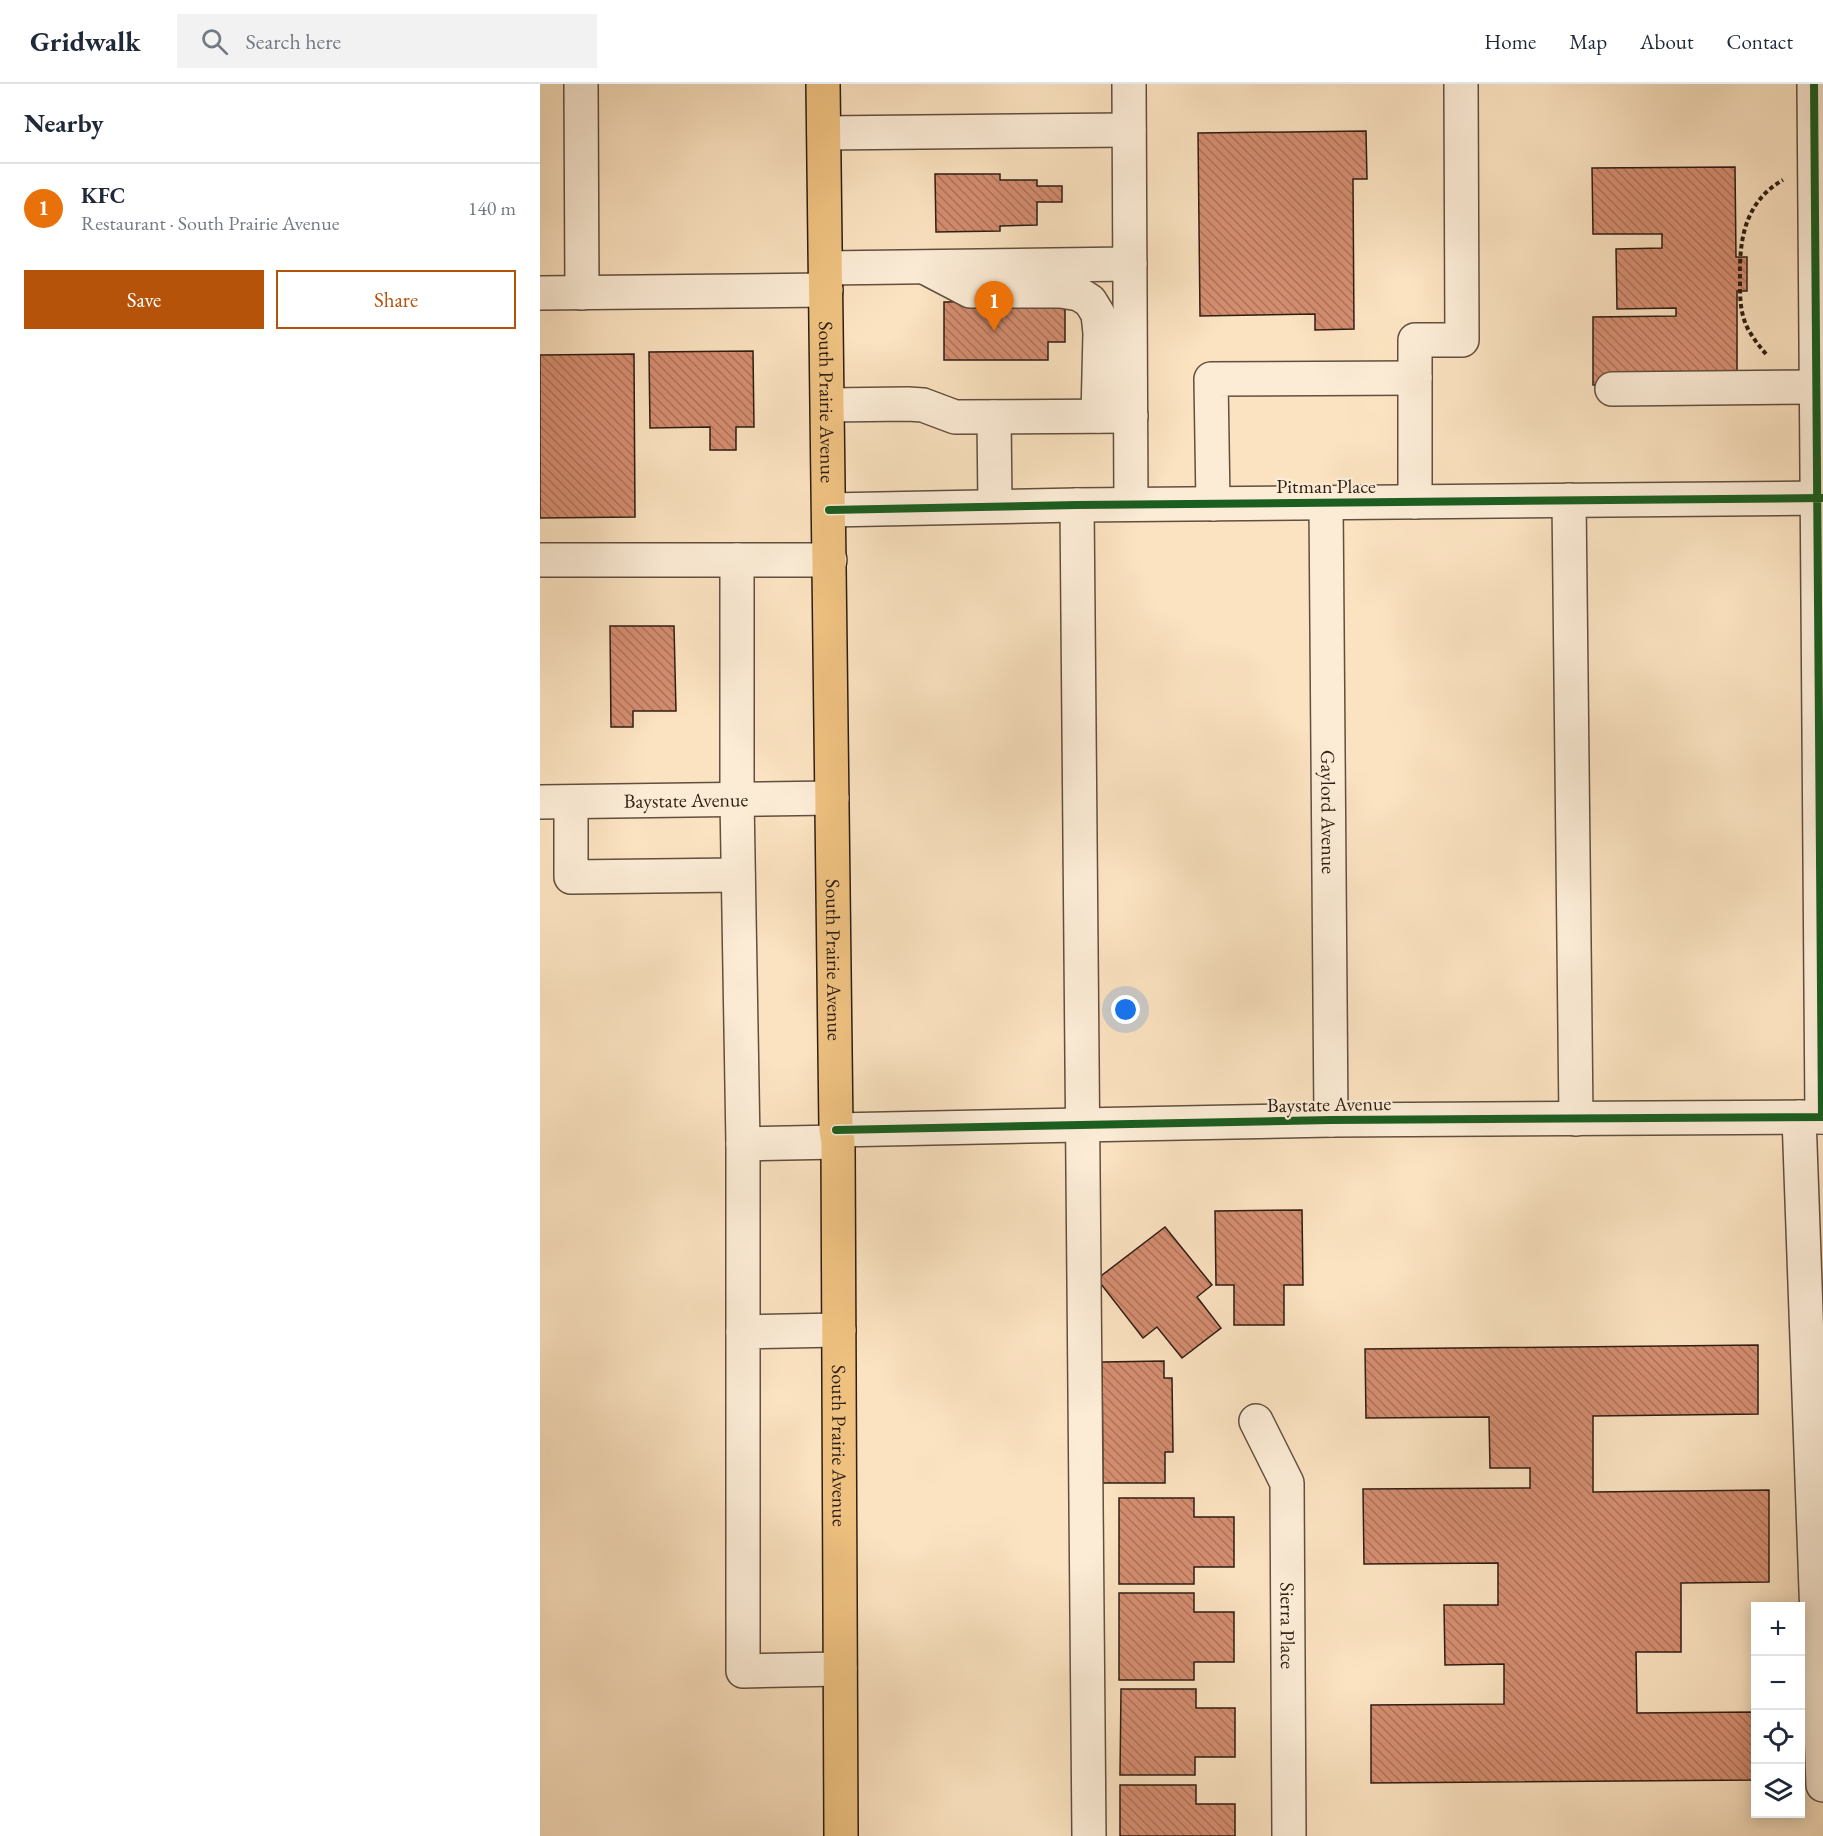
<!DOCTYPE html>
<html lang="en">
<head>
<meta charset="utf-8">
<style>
	:root { --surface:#fff; --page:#f2f2f3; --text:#1f2937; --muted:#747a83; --line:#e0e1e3; --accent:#b45309 }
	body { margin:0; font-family:"EB Garamond",serif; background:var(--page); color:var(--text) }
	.controls { position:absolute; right:18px; bottom:18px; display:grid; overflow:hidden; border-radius:0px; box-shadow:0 3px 15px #0003 }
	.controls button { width:54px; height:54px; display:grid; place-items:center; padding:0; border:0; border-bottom:2px solid var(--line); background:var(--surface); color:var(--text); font:30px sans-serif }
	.you { position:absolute; left:586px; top:926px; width:21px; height:21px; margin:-15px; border:4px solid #fff; border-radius:50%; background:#1a73e8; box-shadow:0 0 0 9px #1a73e833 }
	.badge { display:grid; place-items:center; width:39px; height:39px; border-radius:50%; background:var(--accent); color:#fff; font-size:20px; font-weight:700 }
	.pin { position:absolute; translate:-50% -50px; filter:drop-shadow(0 2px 3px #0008) }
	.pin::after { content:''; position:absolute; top:32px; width:21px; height:18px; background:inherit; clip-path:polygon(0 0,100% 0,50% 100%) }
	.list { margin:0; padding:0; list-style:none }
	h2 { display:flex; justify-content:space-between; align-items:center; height:78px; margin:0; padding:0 24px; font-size:26px }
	h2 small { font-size:20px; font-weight:400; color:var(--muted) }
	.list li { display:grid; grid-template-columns:39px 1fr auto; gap:18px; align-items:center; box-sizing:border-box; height:90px; padding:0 24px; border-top:2px solid var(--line) }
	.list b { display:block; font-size:22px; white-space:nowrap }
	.list p { margin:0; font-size:20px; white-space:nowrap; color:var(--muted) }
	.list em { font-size:20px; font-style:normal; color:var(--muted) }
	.actions { display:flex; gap:12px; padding:18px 24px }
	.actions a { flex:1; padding:14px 0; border:2px solid var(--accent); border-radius:0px; text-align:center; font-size:21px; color:var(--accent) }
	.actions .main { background:var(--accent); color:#fff }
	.icon { flex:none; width:33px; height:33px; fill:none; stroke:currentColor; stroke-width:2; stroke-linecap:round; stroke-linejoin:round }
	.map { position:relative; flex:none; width:1283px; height:1752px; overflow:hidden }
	header { display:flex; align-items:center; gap:36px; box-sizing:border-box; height:84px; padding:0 30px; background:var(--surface); border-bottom:2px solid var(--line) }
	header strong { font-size:28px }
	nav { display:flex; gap:33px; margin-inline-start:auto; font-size:21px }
	.search { width:420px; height:54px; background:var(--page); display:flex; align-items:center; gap:15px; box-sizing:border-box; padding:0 21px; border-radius:0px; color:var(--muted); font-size:22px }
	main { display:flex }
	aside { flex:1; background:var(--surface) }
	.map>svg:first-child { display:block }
</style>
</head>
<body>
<header>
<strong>Gridwalk</strong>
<div class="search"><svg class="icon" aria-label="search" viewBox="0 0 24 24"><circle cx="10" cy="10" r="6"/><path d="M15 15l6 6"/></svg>Search here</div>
<nav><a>Home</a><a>Map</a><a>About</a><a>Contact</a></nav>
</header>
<main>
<aside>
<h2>Nearby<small></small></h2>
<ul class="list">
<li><span class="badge" style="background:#e8710a">1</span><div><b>KFC</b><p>Restaurant · South Prairie Avenue</p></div><em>140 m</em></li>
</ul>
<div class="actions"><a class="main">Save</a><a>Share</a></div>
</aside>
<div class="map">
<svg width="1283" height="1752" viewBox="0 0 1283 1752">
	<defs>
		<pattern id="building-back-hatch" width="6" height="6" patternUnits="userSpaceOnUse" patternTransform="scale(1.5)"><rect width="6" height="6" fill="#d58d70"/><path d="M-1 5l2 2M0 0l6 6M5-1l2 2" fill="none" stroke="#ad735b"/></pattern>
	</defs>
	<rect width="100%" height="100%" fill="#fbe2c0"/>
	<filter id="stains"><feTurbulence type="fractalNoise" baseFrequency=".00333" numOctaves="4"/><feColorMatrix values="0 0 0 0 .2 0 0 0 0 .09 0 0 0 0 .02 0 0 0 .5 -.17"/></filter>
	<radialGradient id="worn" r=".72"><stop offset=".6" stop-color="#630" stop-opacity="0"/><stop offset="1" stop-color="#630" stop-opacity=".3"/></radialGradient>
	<path fill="url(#building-back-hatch)" stroke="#2e1e14" stroke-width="1.5" d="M826,47L827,95H813L814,245L775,246V230L660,232L658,49Z
		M1195,83L1196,173H1207V207H1197V299L1053,301V233L1136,232V224L1077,225L1076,165L1122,164V150H1053L1052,84Z
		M395,90H460V96H497V102H522V118H497V141L460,142V147L396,148Z
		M463,217L525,221V258H508V276H404V218Z
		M213,267L214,343H196V366H170V343L110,344L109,268Z
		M94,270L95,433L0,434V271Z
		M70,542H134L136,627H93V643H71Z
		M762,1126L763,1201H744V1241H694V1201H676L675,1127Z
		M625,1143L672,1201L657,1213L681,1244L642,1274L617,1243L603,1254L557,1195Z
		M1218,1261V1330L1053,1332V1408L1229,1406V1498L1141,1499V1568H1096L1097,1629L1216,1628V1696L831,1699V1621L964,1620V1580L905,1581L904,1521H958V1479L824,1480L823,1405L990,1404V1384H950L949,1333L826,1334L825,1265Z
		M624,1277V1294H632L633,1368H625V1399H563L562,1278Z
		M579,1414H654V1433H694V1483H654V1500H579Z
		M579,1509H654V1528H694V1578H654V1596H579Z
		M581,1605H656V1624H695V1673H655V1691H580Z
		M580,1701H656V1720H695V1752H580Z"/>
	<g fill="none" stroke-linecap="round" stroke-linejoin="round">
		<defs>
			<g id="minor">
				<path d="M41,0L42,209"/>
				<path d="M589,0L591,420"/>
				<path d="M1274,0L1282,1033"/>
				<path d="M284,49L589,46"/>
				<path d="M286,184L590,180"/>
				<path d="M386,184L430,207H521L539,210L550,217L558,230L560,249L558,332"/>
				<path d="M0,209L286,206"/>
				<path d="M1072,305L1276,303"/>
				<path d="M288,321L368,320L383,321L415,333L591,332"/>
				<path d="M454,333L455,422"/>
				<path d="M1029,416L1036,1035"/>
				<path d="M875,418V256H922L921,0"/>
				<path id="s1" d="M786,419L791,1036"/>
				<path d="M673,420L671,295L875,294"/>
				<path d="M537,421L549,1752"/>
				<path d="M289,426L537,421L1283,414"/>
				<path d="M0,476H290"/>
				<path d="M197,476V715L203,1060L298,1058"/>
				<path id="s2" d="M0,718L292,714"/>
				<path d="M31,718V793L198,791"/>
				<path d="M1259,1033L1283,1701"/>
				<path d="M296,1046L791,1036L1283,1033"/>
				<path d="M203,1060V1248"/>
				<path d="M299,1246L203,1248V1587L300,1585"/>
				<path id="s3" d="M716,1337L747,1399L749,1752"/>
			</g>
			<g id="major">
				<path id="s4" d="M283,0L296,1046L298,1058L301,1752"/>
			</g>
		</defs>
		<use href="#minor" stroke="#614f3f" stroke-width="36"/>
		<use href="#major" stroke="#2e1e14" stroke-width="36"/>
		<path stroke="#2e1e14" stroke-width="4" stroke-dasharray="4.5 3" stroke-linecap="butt" d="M1226,270C1219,262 1212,253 1207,243C1200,228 1200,213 1200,197C1199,157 1204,118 1243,96"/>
		<use href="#minor" stroke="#fcecd6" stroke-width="33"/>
		<use href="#major" stroke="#eec180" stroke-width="33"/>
		<defs>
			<path id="cycleway" d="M1274,0L1282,1033
				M289,426L537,421L1283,414
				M296,1046L791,1036L1283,1033"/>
		</defs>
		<use href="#cycleway" stroke="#fcecd6" stroke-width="11"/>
		<use href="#cycleway" stroke="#1b5e20" stroke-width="8"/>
	</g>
	<g text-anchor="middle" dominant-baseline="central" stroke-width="4.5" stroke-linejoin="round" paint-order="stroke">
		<g font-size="20" fill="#2e1e14" stroke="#fcecd6">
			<text stroke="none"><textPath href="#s4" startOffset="318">South Prairie Avenue</textPath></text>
			<text x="786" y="402">Pitman Place</text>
			<text stroke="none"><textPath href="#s2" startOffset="146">Baystate Avenue</textPath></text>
			<text stroke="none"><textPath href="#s1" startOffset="309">Gaylord Avenue</textPath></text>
			<text stroke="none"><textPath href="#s4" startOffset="876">South Prairie Avenue</textPath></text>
			<text transform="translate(789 1020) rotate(-1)">Baystate Avenue</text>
			<text stroke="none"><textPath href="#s4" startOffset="1362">South Prairie Avenue</textPath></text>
			<text stroke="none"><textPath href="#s3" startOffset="212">Sierra Place</textPath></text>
		</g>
	</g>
	<rect width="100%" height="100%" filter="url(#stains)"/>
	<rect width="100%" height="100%" fill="url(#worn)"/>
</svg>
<div class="controls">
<button>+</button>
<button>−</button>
<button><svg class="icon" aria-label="locate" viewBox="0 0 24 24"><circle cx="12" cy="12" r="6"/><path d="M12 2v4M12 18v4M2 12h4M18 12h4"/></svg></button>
<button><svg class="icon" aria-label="layers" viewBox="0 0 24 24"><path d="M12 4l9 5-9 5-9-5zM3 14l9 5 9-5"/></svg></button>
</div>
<div class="you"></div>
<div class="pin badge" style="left:454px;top:247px;background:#e8710a">1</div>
</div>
</main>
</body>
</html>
